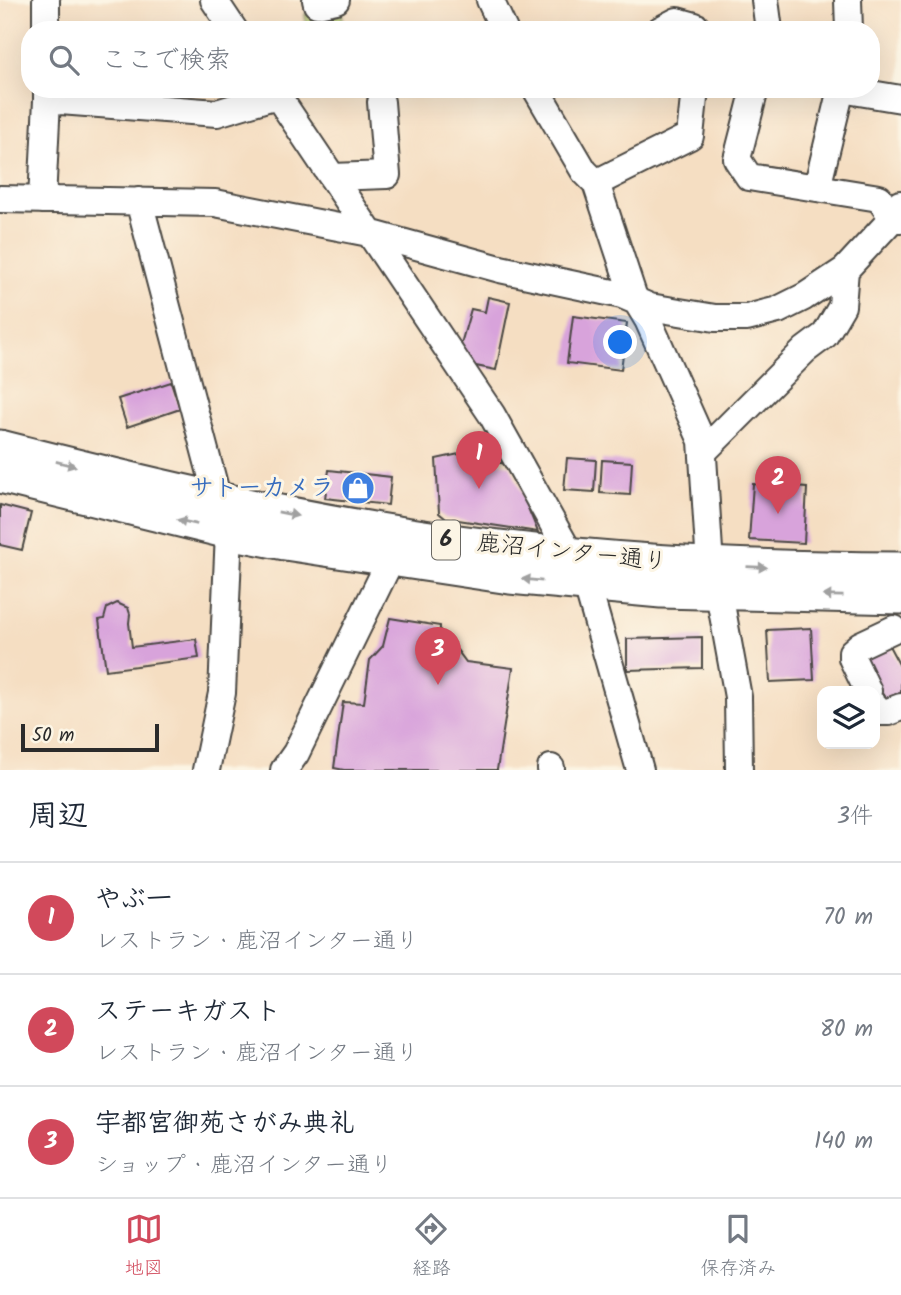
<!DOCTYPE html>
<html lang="ja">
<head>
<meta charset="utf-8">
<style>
	:root { --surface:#fff; --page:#f6f6f7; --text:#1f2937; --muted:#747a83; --line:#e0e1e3; --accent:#d1495b }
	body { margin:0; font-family:Kalam,"Klee One",sans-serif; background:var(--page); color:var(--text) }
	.controls { position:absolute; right:21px; bottom:21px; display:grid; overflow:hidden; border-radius:14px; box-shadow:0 7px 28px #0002 }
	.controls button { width:63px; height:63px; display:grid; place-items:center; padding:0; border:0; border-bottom:2px solid var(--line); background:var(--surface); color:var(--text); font:35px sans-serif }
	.scale { position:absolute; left:21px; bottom:18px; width:138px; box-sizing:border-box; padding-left:7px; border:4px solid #2b2b2b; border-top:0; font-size:19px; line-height:24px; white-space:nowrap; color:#2b2b2b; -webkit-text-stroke:5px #fcf5e5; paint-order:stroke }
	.you { position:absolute; left:621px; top:343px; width:24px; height:24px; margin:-18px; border:5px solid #fff; border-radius:50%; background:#1a73e8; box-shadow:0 0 0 10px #1a73e833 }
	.badge { display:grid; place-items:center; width:46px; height:46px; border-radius:50%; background:var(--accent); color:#fff; font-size:23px; font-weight:700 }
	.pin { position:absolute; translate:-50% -58px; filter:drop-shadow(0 2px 4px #0008) }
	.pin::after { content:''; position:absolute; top:37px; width:24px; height:21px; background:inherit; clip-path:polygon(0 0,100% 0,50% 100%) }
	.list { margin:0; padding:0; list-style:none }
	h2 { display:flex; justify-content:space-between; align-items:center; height:91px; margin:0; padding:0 28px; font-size:30px }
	h2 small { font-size:23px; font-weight:400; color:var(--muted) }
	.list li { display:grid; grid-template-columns:46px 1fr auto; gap:21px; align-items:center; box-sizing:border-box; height:112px; padding:0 28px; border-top:2px solid var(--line) }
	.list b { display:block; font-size:26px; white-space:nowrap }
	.list p { margin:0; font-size:23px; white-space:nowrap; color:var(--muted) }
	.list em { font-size:23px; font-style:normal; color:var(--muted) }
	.icon { flex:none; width:38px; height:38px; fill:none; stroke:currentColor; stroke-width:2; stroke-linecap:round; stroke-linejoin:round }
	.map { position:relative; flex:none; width:901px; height:770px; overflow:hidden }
	.search { position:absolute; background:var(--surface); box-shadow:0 7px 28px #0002; left:21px; right:21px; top:21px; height:77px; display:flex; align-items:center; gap:18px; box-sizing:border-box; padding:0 24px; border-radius:28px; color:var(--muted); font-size:26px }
	.sheet { height:427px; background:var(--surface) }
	nav { display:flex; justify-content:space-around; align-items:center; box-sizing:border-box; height:98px; border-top:2px solid var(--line); background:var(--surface); font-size:19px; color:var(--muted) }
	nav a { display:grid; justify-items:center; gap:4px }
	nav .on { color:var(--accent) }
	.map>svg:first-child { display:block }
</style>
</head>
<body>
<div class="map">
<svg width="901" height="770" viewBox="0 0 901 770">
	<rect width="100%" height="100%" fill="#fcf5e5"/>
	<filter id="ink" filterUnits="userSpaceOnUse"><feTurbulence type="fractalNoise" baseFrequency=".0143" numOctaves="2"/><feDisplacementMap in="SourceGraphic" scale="14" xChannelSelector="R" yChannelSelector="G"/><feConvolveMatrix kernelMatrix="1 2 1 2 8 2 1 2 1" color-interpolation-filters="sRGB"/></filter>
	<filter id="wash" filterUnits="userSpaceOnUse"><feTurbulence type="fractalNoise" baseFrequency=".00686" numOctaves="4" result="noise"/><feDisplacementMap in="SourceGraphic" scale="28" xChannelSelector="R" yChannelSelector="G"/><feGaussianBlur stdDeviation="1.57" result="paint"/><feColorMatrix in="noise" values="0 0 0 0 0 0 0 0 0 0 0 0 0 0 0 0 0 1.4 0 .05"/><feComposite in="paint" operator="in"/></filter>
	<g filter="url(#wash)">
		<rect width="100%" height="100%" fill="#f5dec2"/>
		<path fill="#b3c86d" stroke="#6f7a4c" stroke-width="2" d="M341,9L345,30H307L305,14Z"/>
		<g id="blocks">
			<path fill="#d8a3db" d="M488,297L510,302L496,370L471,365L461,344L471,309L485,312Z
				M573,316L627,323L621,370L567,363Z
				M171,382L180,409L127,427L118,399Z
				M459,454L510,465L538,532L445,518L439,513L436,459Z
				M567,458L596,460L594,492L564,490Z
				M602,460L632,462L630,495L600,493Z
				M329,470L391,477L388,505L325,498Z
				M753,484L807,488L804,543L749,540Z
				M0,505L31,513L22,550L0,545Z
				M117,603L128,608L130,614L129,623L132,647L196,639L199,658L106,670L99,620L104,619L107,608Z
				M390,618L440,626L439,646L457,650L466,662L513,668L497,770H344L334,768L343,702L364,703L370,660L383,646Z
				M811,628L814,680L770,682L767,630Z
				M702,637V668L627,670V639Z
				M887,642L901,668V696L882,705L857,653Z"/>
		</g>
	</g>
	<g filter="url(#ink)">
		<use href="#blocks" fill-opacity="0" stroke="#494642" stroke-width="2"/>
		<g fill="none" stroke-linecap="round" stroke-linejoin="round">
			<defs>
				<path id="minor" d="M46,0V30
					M214,0L234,30
					M316,0L317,4L336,0
					M490,0L504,30
					M765,0L769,30
					M848,0L849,30
					M660,30L677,21L695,26L698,30
					M47,89V100L217,113L277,95
					M273,89L492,415L571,556L587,585L640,770
					M536,89L584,171L596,183L633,295L648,320L702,441L710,566
					M755,89L737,159L749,177L879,198L893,218L900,204
					M841,89L901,99
					M332,177L387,175L381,102
					M596,183L690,136L695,89
					M817,188L841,89
					M0,199L215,203L369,233L500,269L622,295L650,307L715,318H747L778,310L804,297L845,270L893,218L901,219
					M42,200L47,100
					M139,201L218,500L229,532L222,693L206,770
					M703,452L805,350L825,335L842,306L845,270
					M719,593L738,697L739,770
					M868,691L852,658V652L860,645L894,629
					M875,706L878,712H888L901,707
					M284,770L296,753L391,559
					M551,770V768"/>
				<path id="major" d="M0,447C134,481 268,513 404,534C569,560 734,568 901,569
					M0,476L229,532L285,543L510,577L661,591L901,597"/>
			</defs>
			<use href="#minor" stroke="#494642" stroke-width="30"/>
			<use href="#major" stroke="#494642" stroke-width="37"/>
			<use href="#minor" stroke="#fff" stroke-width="26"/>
			<use href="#major" stroke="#fff" stroke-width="33"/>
		</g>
		<defs><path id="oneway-solid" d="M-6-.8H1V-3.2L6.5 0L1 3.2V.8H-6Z" transform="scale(1.75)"/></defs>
		<g fill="#a0a0a0">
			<use href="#oneway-solid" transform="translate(66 464) rotate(14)"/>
			<use href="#oneway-solid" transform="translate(288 514) rotate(11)"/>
			<use href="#oneway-solid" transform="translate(187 522) rotate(-167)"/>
			<use href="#oneway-solid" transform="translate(757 567) rotate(2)"/>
			<use href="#oneway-solid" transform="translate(532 580) rotate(-174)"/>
			<use href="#oneway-solid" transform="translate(833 596) rotate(-179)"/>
		</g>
	</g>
	<defs>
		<symbol id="shop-disc" viewBox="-11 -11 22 22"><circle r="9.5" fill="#3f7fe0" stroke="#fcf5e5"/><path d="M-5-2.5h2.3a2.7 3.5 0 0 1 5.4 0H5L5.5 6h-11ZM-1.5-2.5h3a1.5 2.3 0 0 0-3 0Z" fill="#fff"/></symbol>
	</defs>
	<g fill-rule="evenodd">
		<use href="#shop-disc" x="339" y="469" width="38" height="38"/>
	</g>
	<g text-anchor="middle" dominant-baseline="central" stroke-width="6" stroke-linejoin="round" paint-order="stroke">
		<rect fill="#fcf5e5" stroke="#6a6863" stroke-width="2" x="432" y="520.5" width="28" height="39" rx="5"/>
		<g font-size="23" font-weight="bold" fill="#2b2b2b">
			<text x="446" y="540">6</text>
		</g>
		<g font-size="24" font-weight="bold" fill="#366cbe" stroke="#fcf5e5" text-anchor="end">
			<text x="334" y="488">サトーカメラ</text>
		</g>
		<g font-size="24" fill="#2b2b2b" stroke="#fcf5e5">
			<text transform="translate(572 553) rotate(6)">鹿沼インター通り</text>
		</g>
	</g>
</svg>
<div class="controls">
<button><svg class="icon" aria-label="layers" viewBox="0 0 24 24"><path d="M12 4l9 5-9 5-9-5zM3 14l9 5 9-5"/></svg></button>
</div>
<div class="scale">50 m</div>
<div class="you"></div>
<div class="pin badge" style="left:479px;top:489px">1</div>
<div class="pin badge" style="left:778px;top:514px">2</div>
<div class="pin badge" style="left:438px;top:685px">3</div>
<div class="search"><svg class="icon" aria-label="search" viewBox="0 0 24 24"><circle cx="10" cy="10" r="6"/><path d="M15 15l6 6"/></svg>ここで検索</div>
</div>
<section class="sheet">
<h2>周辺<small>3件</small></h2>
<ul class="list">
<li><span class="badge">1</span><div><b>やぶ一</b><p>レストラン · 鹿沼インター通り</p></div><em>70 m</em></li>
<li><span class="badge">2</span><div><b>ステーキガスト</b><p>レストラン · 鹿沼インター通り</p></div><em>80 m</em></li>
<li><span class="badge">3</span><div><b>宇都宮御苑さがみ典礼</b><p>ショップ · 鹿沼インター通り</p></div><em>140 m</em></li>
</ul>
</section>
<nav>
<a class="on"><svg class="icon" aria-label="map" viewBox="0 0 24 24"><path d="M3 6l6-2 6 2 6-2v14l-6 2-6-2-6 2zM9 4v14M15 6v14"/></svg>地図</a>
<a><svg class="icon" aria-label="directions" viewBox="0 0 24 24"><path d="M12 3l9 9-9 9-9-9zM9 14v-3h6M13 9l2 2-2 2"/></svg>経路</a>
<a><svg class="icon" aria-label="saved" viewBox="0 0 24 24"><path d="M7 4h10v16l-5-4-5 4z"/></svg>保存済み</a>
</nav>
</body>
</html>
